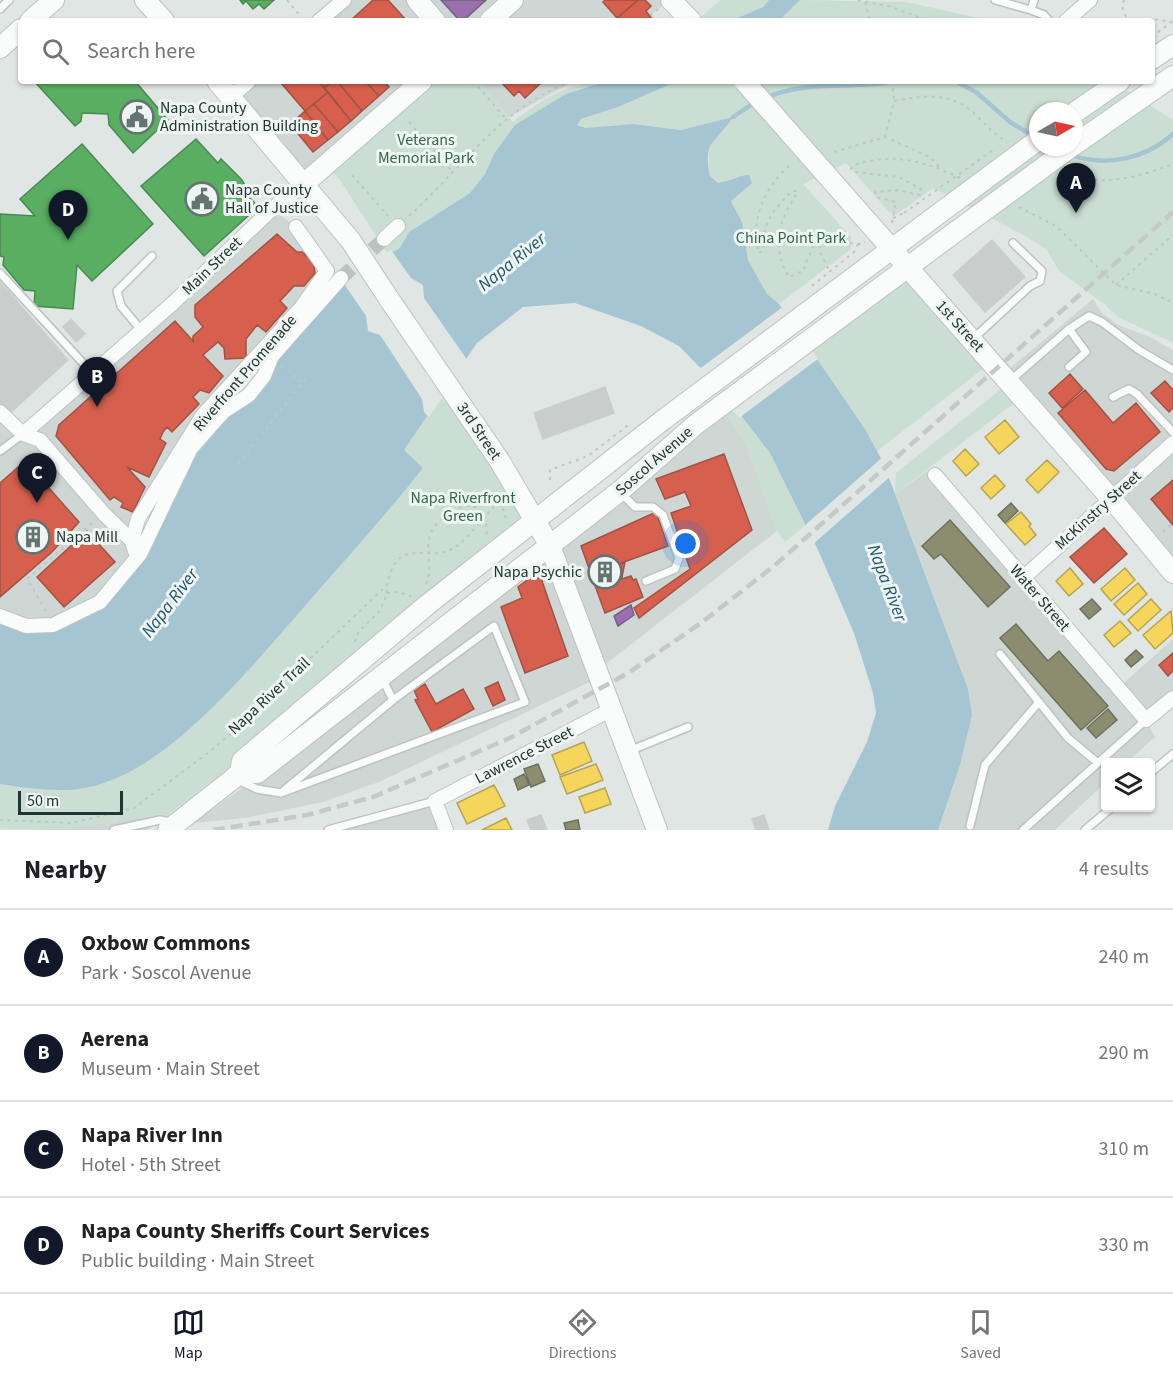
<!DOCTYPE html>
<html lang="en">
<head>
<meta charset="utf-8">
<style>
	:root { --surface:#fff; --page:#f2f2f2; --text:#202124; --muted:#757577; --line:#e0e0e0; --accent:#111827 }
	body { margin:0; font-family:"Source Sans 3",sans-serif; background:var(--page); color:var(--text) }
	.controls { position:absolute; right:18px; bottom:18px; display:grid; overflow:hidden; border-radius:6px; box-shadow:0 2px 4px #0004 }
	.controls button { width:54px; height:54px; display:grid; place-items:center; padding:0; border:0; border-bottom:2px solid var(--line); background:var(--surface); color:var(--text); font:30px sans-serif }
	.compass { position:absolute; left:1029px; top:102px; width:54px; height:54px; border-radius:50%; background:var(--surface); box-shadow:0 2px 4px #0004; rotate:81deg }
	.scale { position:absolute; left:18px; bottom:15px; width:105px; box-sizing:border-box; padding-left:6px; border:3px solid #213633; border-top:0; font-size:16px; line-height:21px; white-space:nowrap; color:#213633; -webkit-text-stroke:4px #eef5f2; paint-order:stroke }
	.you { position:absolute; left:686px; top:544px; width:21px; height:21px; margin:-15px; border:4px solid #fff; border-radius:50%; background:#1a73e8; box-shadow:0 0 0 9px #1a73e833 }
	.badge { display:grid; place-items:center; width:39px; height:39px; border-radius:50%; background:var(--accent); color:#fff; font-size:20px; font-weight:700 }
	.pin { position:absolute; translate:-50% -50px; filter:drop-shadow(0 2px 3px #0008) }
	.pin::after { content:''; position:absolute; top:32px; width:21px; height:18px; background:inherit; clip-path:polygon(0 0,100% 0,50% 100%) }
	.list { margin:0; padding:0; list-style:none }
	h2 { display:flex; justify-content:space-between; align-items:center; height:78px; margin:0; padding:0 24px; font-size:26px }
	h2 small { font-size:20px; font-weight:400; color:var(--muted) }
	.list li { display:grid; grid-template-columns:39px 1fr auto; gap:18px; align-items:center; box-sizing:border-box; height:96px; padding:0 24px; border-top:2px solid var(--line) }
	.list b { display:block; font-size:22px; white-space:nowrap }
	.list p { margin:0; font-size:20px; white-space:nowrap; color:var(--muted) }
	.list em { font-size:20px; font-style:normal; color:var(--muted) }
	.icon { flex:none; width:33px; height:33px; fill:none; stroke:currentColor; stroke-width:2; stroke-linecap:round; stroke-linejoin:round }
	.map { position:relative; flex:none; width:1173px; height:830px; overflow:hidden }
	.search { position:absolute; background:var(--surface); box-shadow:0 2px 4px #0004; left:18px; right:18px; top:18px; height:66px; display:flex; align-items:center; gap:15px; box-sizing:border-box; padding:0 21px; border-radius:6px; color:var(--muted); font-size:22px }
	.sheet { height:462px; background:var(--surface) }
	nav { display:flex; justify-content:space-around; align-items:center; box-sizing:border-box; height:84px; border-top:2px solid var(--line); background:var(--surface); font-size:16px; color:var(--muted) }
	nav a { display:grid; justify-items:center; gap:3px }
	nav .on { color:var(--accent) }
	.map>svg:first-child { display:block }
</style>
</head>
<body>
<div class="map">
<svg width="1173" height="830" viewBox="0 0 1173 830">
	<rect width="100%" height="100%" fill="#e0e6e4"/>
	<path fill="#ced7d4" d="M344,0H671L652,14L657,21H319Z
		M249,81H424L305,183L231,97Z
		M480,81H574L509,117Z
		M272,209L296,227L327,271L239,377L138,519L135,551L100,602L53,625L0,616V411L23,433Z
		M1093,299L1101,312L1118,325L1150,337L1173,350V575L1003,374Z
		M721,406L745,442L777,531L598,670L600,677L379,782L323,802L245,818L193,823L242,788L257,773Z
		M930,469L1118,688L1173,639V698L1146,720L1155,737L1127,762H1106L1105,783L1055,830H938L960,765L972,715L968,689L895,494Z
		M435,801L446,830H328Z
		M169,814L147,830H55Z"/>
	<path fill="#caded3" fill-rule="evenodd" d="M721,0H769C751,21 722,21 696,21Z
		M800,0L906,2L992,21H779Z
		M423,81H480L513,122C541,100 571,81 607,81L566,94L494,154L485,174L470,193L409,232L400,248L389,256L340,180L326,166Z
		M678,81H1112L1173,120V343L1118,317L1103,303L1059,271L1046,249L1022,234L933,188L897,214L889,212L846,163L803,184L851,237V249L779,304L767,294L748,260L742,222L731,200L739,193L745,175L728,182L718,183L710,176C706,156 709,139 727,127H693L681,130L633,124L585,128L577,125L581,119L618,107ZM1038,111H1074V147H1038Z
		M908,268L992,362L877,451L865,429L805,344Z
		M1010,382L1022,397L895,494L896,473Z
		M447,384L536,521L325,693L169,814L55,830L0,829V784C28,788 77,792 104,783C176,760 254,663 304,607C344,561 385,516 423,468L404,450Z
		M729,401L770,453L806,525L785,542L777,531L745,442L721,406Z"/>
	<path fill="#a4c5d1" d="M769,0H800L779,21H731L763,7Z
		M607,81H678L618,107L581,119L577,125L585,128L633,124L681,130L733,117C717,142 702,141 710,176L718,183C729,182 739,175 749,175L752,183L731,201L742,222L748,260L767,294L779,304L865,429L883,462L968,689L972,715L960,765L938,830H828L835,806L867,742L876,713L873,693L854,633L819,552L770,453L718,386L679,346L641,326L575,303L523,307L477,343L404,450L423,468C385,516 344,561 304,607C253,665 177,759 104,783C70,795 34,789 0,784V621L20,630L97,609L196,455L337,288L400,248L409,232L470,193L485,174L494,154L515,125L566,94Z"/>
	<path fill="#e0e6e4" d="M391,250L411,278L423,285L424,298L468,361L429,417L424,412L422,399L380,335L368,331L366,316L342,281Z
		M784,306L818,359L739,418L698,370Z
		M884,456L892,475L812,545L803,527Z"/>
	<path fill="#f6d55c" stroke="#b6a550" stroke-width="1.5" d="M1005,420L1019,437L999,454L985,437Z
		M965,449L979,464L966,476L953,461Z
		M1047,460L1059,472L1038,493L1026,480Z
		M995,475L1005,486L991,499L981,488Z
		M1021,512L1031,524L1029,526L1036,535L1025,545L1006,524Z
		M1070,568L1083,584L1069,596L1056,581Z
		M1125,568L1135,580L1111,601L1101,589Z
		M1138,583L1147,594L1124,615L1114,604Z
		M1151,599L1161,610L1138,631L1128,620Z
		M1171,611L1173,633L1155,649L1143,635Z
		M1120,621L1131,633L1114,647L1104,635Z
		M584,742L592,761L560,775L552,755Z
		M596,764L603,780L567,794L560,777Z
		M494,785L505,806L467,824L457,803Z
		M605,788L611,804L585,813L579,797Z
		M506,818L512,830H482Z"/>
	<path fill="#d6604d" stroke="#a05345" stroke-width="1.5" d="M373,0H388L407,21H350Z
		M605,0H638L617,18L603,2Z
		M638,0H645L651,6L646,11L652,19L650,21H614Z
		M283,81H318L328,92L305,111L281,83Z
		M318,81H333L324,88Z
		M333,81H337L362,111L351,121L324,88Z
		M337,81H365L379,96L362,111Z
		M365,81H384L389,87L379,96Z
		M500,81H543L525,98L519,91L514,96Z
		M328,92L351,121L338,132L314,104Z
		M314,104L338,132L328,140L305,111Z
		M305,111L328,140L313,152L290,124Z
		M277,234L297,252H302L313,261L315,273L304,286H294L280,301L287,308L266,332L257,325L246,339V358L225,359L224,348L218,342L203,355L223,376L209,393L200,390L193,397L199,404L172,432L167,427L163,432L160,439L166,443L149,477L127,467L145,487L133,512L121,507L123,503L114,497L110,500L56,436L59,425L175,321L193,341V336L203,327L195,317V305Z
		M1070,374L1083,389L1062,408L1049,393Z
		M1165,381L1173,390V408L1169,412L1151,393Z
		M1085,390L1113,423L1136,403L1160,432L1114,471L1106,469L1058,413Z
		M724,454L752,530L639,618L634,608L690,569L671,513L691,506L685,492L665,499L656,479Z
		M25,461L79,522L52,552L0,597V483Z
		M1173,480V525L1151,499Z
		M656,512L668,546L591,574L581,546Z
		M1104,528L1127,554L1094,583L1070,557Z
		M87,531L115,562L64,607L37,577Z
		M625,562L622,577L618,570L593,580L591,574Z
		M618,570L622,579L631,576L633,580L636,579L643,597L605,613L593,580Z
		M530,578H541L568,656L525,673L501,607L522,598L518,587Z
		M1173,653V671L1168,676L1159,665Z
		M498,682L505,700L493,706L485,688Z
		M425,684L436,704L463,689L474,709L432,732L415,700L418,699L414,690Z"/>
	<path fill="#9970ab" stroke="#755f87" stroke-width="1.5" d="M441,0H486L463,21H460Z
		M631,605L634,615L618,626L614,616Z"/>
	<path fill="#5aae61" stroke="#498a53" stroke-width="1.5" d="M240,0H274L264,9L259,4L253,9L246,1L243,4Z
		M34,81H135L168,120L133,153L109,125L108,114L82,113L81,121L75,126Z
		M196,139L218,163L221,159L242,180L247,189L245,192L258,207L204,256L141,186Z
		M82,144L153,224L92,281L77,265L73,309L34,306L35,291L24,290L3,265L4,257L0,256V214L35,216L20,199Z"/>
	<path fill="#8c8c6e" stroke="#6c725c" stroke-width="1.5" d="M1011,503L1018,511L1005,523L998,515Z
		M950,520L1010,587L988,607L941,554L934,559L922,546Z
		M1092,599L1101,609L1089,619L1080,609Z
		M1016,624L1048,661L1059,651L1108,706L1081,730L1000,638Z
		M1136,650L1143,657L1131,667L1125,660Z
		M1108,709L1117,720L1096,738L1087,728Z
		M538,764L545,781L531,787L524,769Z
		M524,774L529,785L518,790L514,779Z
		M578,820L580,830H566L564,823Z"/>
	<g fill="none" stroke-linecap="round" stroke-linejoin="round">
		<path stroke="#a4c5d1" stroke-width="4.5" d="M955,81L976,92L1010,122L1033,136
			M765,98C807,79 851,90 895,81
			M733,117L757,101
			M1069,154C1105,168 1145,159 1173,134"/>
	</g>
	<path fill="#c9cecd" stroke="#c9cfcd" stroke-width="1.5" d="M992,240L1025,277L985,312L953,275Z
		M0,282L68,360L9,414L0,404Z
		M71,319L85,334L76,342L63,327Z
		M605,387L614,413L543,439L534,413Z
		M541,815L547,830H531L527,820Z
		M764,815L769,830H756L752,819Z"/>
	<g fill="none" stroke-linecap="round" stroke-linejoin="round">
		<path stroke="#bac3c1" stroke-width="14" stroke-dasharray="14 7" stroke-linecap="butt" d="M341,278L384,239"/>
		<defs>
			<path id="lane" d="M995,0L1031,10
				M1034,0L1031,10L1044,15L1049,21
				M0,9L9,0
				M0,273L94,375
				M142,331L121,306L117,291L152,256
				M974,338L1030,286L1040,281L1042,271L1013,243
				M1069,367L1086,352L1069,329
				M1011,380L1069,329L1089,316L1102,322L1139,350L1173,370
				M1113,397L1129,389L1137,394L1173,432
				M0,451L23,434
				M621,493L635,507H653L663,515L679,558L675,569L646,581
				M1000,654L1068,738L1098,763
				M382,678L393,700
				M629,751L688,727
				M1150,773L1173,754
				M236,779L257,789L281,793L525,702L494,626L393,700L281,793
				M970,826L985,765L1039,702
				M114,830L160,820L170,822
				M328,830L435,801
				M1023,830L1146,720
				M1085,830L1111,808"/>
			<path id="street" d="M319,21L344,0
				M1066,21L1090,0
				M231,97L249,81
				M384,239L398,226
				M0,412L23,434L40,440L104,514L132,541
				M23,434L172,304L272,209L305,183
				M935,475L1146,720L1173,698
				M140,554L135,551L132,541L138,519L203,415L301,308L327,271L296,227
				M1023,578L1173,443
				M0,616L26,626L53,625L100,602L140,554L191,448L223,412L249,395L264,376L272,356L341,278
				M446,830L435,801L612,709"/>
			<path id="secondary" d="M145,0L164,21
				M417,0L435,21
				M671,0L691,21
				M30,21L54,0
				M490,21L513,0
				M0,48L21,29
				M1152,59L1173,45
				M217,81L351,241
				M1074,113L1120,81
				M1074,145L1173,76
				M824,172L1121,510L1173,573
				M305,183L422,81
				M389,299L499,460L550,546L657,830
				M240,772L257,773L620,491L695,425L958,230
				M168,830L234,778L240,772L242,761L427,605L663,420L933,218"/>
		</defs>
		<use href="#lane" stroke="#bdc3c1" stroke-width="10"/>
		<use href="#street" stroke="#bdc3c1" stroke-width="16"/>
		<use href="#secondary" stroke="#bdc3c1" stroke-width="22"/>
		<path stroke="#bfc7c6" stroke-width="2" stroke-dasharray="3 4.5" stroke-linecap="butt" d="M287,0L301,17
			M858,0L888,6L930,21
			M1124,0L1122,7L1128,21
			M865,2L870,21
			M657,21L651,14L659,9
			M1148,21L1153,19L1172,22
			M1152,37L1173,21
			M473,81L506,119
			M892,81L894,101
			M1050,111L1058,105
			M409,122L452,171
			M885,137L894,101C924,95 951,92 975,114C986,125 994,134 1007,142
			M834,152L885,137L930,157L940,168
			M789,166C765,186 749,222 759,253L764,250C761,224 774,209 792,191H797C795,199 790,204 786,212C776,234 776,256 789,277L803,271L812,248L820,241V252L829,270
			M1065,173C1100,188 1139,177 1173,164
			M352,175L388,216
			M1019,207L1056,226L1116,285L1155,294L1173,303
			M409,216C462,168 502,105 574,81
			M893,218L904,213
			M892,223L896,202L876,197L875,192L897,190L920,195L921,189L899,177L855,172L851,169L854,165C893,152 925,161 960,178
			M820,241L862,244L865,242
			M1116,285L1173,235
			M812,286L854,252L858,244
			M281,366L303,383
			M238,464L308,376
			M550,480V470L588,456L631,423
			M1163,532L1172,524
			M426,584C434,567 424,549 431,533C437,517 470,493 483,514C487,520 486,530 487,537
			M387,593L398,592L411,596
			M46,611L27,579L92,523
			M355,642C359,619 386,621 387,585
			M0,820L72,823L134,808L208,753L243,723L387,585C398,534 425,563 452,549C470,539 482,516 499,503L505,513L506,523"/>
		<use href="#lane" stroke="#fafbfb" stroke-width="7"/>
		<use href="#street" stroke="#fafbfb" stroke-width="14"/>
		<use href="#secondary" stroke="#fafbfb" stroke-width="20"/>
		<path stroke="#c5c9c8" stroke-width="4.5" stroke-dasharray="12 6" stroke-linecap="butt" d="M213,830L307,815L373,797L510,738L628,673L701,623L774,566L1173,212"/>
		<defs>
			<path id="secondary-bridge" d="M744,81L824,172
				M933,218L1038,140
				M958,230L1071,147
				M351,241L389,299"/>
		</defs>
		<use href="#secondary-bridge" stroke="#bdc3c1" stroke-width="22" stroke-linecap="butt"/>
		<path stroke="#bfc7c6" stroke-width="2" stroke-dasharray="3 4.5" stroke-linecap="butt" d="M1031,125L1038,119
			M904,213L996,148"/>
		<use href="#secondary-bridge" stroke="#fafbfb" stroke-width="20"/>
	</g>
	<defs>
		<symbol id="civic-ring" viewBox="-11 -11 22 22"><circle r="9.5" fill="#eef5f2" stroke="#647471" stroke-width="1.5"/><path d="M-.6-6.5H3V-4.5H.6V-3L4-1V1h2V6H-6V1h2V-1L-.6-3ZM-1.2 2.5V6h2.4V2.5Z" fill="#647471"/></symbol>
		<symbol id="building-ring" viewBox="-11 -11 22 22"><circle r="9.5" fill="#eef5f2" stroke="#647471" stroke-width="1.5"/><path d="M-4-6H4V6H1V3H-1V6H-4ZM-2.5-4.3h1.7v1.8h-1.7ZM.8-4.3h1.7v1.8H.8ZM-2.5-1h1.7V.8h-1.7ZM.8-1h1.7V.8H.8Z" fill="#647471"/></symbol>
	</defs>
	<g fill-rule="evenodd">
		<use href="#civic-ring" x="118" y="98" width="38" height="38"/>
		<use href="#civic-ring" x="183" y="180" width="38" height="38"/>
		<use href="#building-ring" x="14" y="518" width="38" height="38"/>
		<use href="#building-ring" x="586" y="553" width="38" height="38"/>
	</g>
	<g text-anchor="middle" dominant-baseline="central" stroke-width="6" stroke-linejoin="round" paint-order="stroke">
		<g font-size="16" fill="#213633" stroke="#eef5f2" text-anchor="start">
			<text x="160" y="108">Napa County<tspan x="160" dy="18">Administration Building</tspan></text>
			<text x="225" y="190">Napa County<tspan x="225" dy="18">Hall of Justice</tspan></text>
			<text x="56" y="537">Napa Mill</text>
			<text x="582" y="572" text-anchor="end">Napa Psychic</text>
		</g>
		<g font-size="16" fill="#2f694d" stroke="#eef5f2">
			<text x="426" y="140">Veterans<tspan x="426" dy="18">Memorial Park</tspan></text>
			<text x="791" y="238">China Point Park</text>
			<text x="463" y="498">Napa Riverfront<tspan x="463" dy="18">Green</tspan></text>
		</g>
		<g font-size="16" fill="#213633" stroke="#eef5f2">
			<text transform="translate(212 266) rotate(-44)">Main Street</text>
			<text transform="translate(960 326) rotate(48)">1st Street</text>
			<text transform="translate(245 373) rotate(-49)">Riverfront Promenade</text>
			<text transform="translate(479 431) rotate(56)">3rd Street</text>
			<text transform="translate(654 461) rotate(-41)">Soscol Avenue</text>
			<text transform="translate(1098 510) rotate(-42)">McKinstry Street</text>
			<text transform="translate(1040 598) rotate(49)">Water Street</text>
			<text transform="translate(269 696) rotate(-43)">Napa River Trail</text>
			<text transform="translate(524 755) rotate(-27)">Lawrence Street</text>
		</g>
		<g font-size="18" font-style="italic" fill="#21556c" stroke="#eef5f2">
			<text transform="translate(512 262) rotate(-39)">Napa River</text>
			<text transform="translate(887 583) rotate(69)">Napa River</text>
			<text transform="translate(170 603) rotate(-53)">Napa River</text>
		</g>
	</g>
</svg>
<div class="controls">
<button><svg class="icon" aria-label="layers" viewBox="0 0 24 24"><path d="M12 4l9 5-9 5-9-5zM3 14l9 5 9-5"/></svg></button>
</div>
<svg class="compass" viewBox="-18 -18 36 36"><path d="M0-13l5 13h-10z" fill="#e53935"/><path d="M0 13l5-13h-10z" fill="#757577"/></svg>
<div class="scale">50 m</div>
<div class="you"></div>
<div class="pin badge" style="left:1076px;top:213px">A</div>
<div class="pin badge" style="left:97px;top:407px">B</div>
<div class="pin badge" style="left:37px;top:503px">C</div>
<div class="pin badge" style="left:68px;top:240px">D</div>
<div class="search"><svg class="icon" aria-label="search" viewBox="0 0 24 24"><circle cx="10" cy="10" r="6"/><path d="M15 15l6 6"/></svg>Search here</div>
</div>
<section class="sheet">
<h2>Nearby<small>4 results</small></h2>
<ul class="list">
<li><span class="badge">A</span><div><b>Oxbow Commons</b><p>Park · Soscol Avenue</p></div><em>240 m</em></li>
<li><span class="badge">B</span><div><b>Aerena</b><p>Museum · Main Street</p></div><em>290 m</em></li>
<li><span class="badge">C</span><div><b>Napa River Inn</b><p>Hotel · 5th Street</p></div><em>310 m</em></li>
<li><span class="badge">D</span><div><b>Napa County Sheriffs Court Services</b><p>Public building · Main Street</p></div><em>330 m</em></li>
</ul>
</section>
<nav>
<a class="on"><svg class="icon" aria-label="map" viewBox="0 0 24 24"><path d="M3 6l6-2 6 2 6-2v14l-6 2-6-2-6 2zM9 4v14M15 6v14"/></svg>Map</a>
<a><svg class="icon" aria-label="directions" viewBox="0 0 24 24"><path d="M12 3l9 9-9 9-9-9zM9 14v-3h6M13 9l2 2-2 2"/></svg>Directions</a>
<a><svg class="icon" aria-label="saved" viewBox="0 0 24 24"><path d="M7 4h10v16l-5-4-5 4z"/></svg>Saved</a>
</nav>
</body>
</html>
